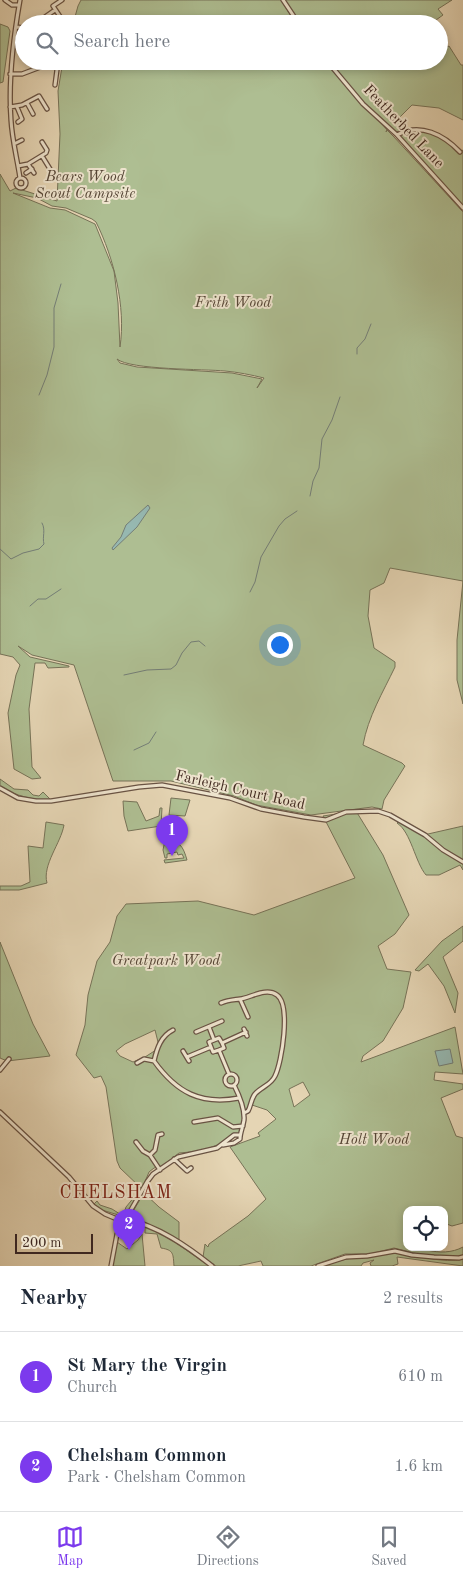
<!DOCTYPE html>
<html lang="en">
<head>
<meta charset="utf-8">
<style>
	:root { --surface:#fff; --page:#f6f6f7; --text:#1f2937; --muted:#747a83; --line:#e0e1e3; --accent:#7c3aed }
	body { margin:0; font-family:"Old Standard TT",serif; background:var(--page); color:var(--text) }
	.controls { position:absolute; right:15px; bottom:15px; display:grid; overflow:hidden; border-radius:10px; box-shadow:0 2px 8px #0003 }
	.controls button { width:45px; height:45px; display:grid; place-items:center; padding:0; border:0; border-bottom:1px solid var(--line); background:var(--surface); color:var(--text); font:25px sans-serif }
	.scale { position:absolute; left:15px; bottom:12px; width:78px; box-sizing:border-box; padding-left:5px; border:2px solid #40281f; border-top:0; font-size:14px; line-height:18px; white-space:nowrap; color:#40281f; -webkit-text-stroke:4px #eee4ce; paint-order:stroke }
	.you { position:absolute; left:279px; top:644px; width:18px; height:18px; margin:-12px; border:4px solid #fff; border-radius:50%; background:#1a73e8; box-shadow:0 0 0 8px #1a73e833 }
	.badge { display:grid; place-items:center; width:32px; height:32px; border-radius:50%; background:var(--accent); color:#fff; font-size:16px; font-weight:700 }
	.pin { position:absolute; translate:-50% -41px; filter:drop-shadow(0 1px 2px #0008) }
	.pin::after { content:''; position:absolute; top:26px; width:18px; height:15px; background:inherit; clip-path:polygon(0 0,100% 0,50% 100%) }
	.list { margin:0; padding:0; list-style:none }
	h2 { display:flex; justify-content:space-between; align-items:center; height:65px; margin:0; padding:0 20px; font-size:21px }
	h2 small { font-size:16px; font-weight:400; color:var(--muted) }
	.list li { display:grid; grid-template-columns:32px 1fr auto; gap:15px; align-items:center; box-sizing:border-box; height:90px; padding:0 20px; border-top:1px solid var(--line) }
	.list b { display:block; font-size:19px; white-space:nowrap }
	.list p { margin:0; font-size:16px; white-space:nowrap; color:var(--muted) }
	.list em { font-size:16px; font-style:normal; color:var(--muted) }
	.icon { flex:none; width:28px; height:28px; fill:none; stroke:currentColor; stroke-width:2; stroke-linecap:round; stroke-linejoin:round }
	.map { position:relative; flex:none; width:463px; height:1266px; overflow:hidden }
	.search { position:absolute; background:var(--surface); box-shadow:0 2px 8px #0003; left:15px; right:15px; top:15px; height:55px; display:flex; align-items:center; gap:12px; box-sizing:border-box; padding:0 18px; border-radius:28px; color:var(--muted); font-size:19px }
	.sheet { height:245px; background:var(--surface) }
	nav { display:flex; justify-content:space-around; align-items:center; box-sizing:border-box; height:70px; border-top:1px solid var(--line); background:var(--surface); font-size:14px; color:var(--muted) }
	nav a { display:grid; justify-items:center; gap:2px }
	nav .on { color:var(--accent) }
	.map>svg:first-child { display:block }
</style>
</head>
<body>
<div class="map">
<svg width="463" height="1266" viewBox="0 0 463 1266">
	<rect width="100%" height="100%" fill="#e5d5b4"/>
	<filter id="stains"><feTurbulence type="fractalNoise" baseFrequency=".004" numOctaves="4"/><feColorMatrix values="0 0 0 0 .2 0 0 0 0 .09 0 0 0 0 .02 0 0 0 .5 -.17"/></filter>
	<radialGradient id="worn" r=".72"><stop offset=".6" stop-color="#630" stop-opacity="0"/><stop offset="1" stop-color="#630" stop-opacity=".3"/></radialGradient>
	<path fill="#aebe92" stroke="#777358" fill-rule="evenodd" d="M81,0H281L296,24H73L78,6Z
		M284,0H452L438,9L443,15L436,20L438,24H300Z
		M0,24L8,27L10,31L3,82L0,83Z
		M439,33L447,47L449,46L461,65H463V120L439,108L412,105L398,119L406,129L396,132L363,102L328,61H439Z
		M63,61H325L361,104L376,117L387,130L386,132L387,130L394,137L463,212V704L457,680V640L463,581L390,568L384,583L370,590L368,616L374,648L395,662V667C383,692 368,717 363,745L402,763L405,766L384,800L382,809L372,807L311,815L256,805L234,796L171,781H113L74,665L32,655L18,646L30,657L69,666V667L48,668L45,663H35L29,709L32,767L41,778L32,779L14,769L8,713L16,675L20,665L13,657L0,654V174L10,191L16,188L57,201L60,134L58,91ZM13,193L37,198L52,206L66,208L92,219L96,222C114,258 126,307 120,347L118,303L114,271L95,224L65,210L50,208ZM117,359C130,370 205,369 225,371C237,372 252,375 264,378L257,388L262,379L232,373L137,367L120,363Z
		M420,131L437,135L460,152L463,150V207L399,135L409,132Z
		M0,779L14,789L28,790L33,795L39,796L43,792L51,800C32,800 17,796 0,787Z
		M171,798L190,800L185,816L169,815Z
		M123,801L137,802L146,821L159,816L160,808H162L161,826L128,831L124,816Z
		M356,811L383,855L409,915L395,934L378,946L387,969L411,972L403,1008L383,1041L363,1056L361,1062L455,1027L463,1074L435,1072L434,1080L463,1084V1089L441,1098L456,1136L463,1138V1223L452,1226L444,1223V1210H407V1247H427V1250C439,1253 452,1253 463,1247V1255L456,1257L418,1254L394,1248L370,1254H345L311,1266H263L261,1261L238,1266H216L203,1257L205,1244L208,1247L209,1244L248,1216L266,1199L230,1147L260,1136L258,1133L276,1119L267,1110L252,1105L249,1113L245,1114V1125L242,1134L233,1133L220,1144L201,1151L179,1153L162,1166L154,1168L149,1172L142,1189L120,1168L117,1161L106,1087L101,1076L94,1078L76,1055L85,1025L88,995L97,961L110,942L117,916L126,904L198,901L254,915L355,878L323,816ZM155,1030L158,1042L156,1050L145,1057L133,1062L120,1056L116,1051L125,1044ZM303,1082L310,1095L294,1107L289,1089Z
		M400,820L420,831L428,834L463,826V870L460,865L439,875H426C415,862 411,832 397,823Z
		M46,822L64,825C61,843 42,865 47,883L19,890H0V886H21L30,882L28,846L43,848Z
		M165,840C180,841 183,846 187,860L165,863L164,860L184,858L182,854L178,855L177,852L167,854V858H165L163,850Z
		M463,926V941L443,957L458,993L455,1013L444,986L428,964L419,971L415,970L442,941Z
		M0,942L33,1024L50,1056L7,1061L0,1058Z
		M140,1190L141,1191L125,1217L102,1210L94,1204L97,1201L100,1205L112,1209L123,1216L126,1207Z
		M144,1193L159,1207L179,1222V1241L145,1222L129,1218Z
		M145,1226L172,1240L209,1266H174C173,1254 174,1250 161,1248L157,1234L145,1233Z
		M142,1234L145,1266H112L117,1242L127,1249L138,1240Z
		M395,1252C414,1255 445,1264 463,1259V1266L397,1257L398,1264L392,1266H371L370,1263L374,1260L363,1263L361,1266H322L346,1259Z"/>
	<path fill="#96b8b1" stroke="#747e77" d="M148,505L150,508L137,527L113,550L112,548L121,537L126,525Z
		M450,1049L453,1063L439,1066L435,1051Z"/>
	<g fill="none" stroke-linecap="round" stroke-linejoin="round">
		<path stroke="#747e77" stroke-width="1" d="M357,354V348L365,339L371,324
			M39,395L47,375L54,347V308L61,284
			M310,496L313,481L319,468L322,439L332,420L340,397
			M0,549L11,559L23,553L39,549L44,544C42,537 46,530 42,523
			M250,592L255,582L261,557L279,526L285,519L297,511
			M30,606L38,599H46L61,589
			M124,675L147,670L171,669L176,665L182,653L191,642L199,641L205,646
			M134,750L149,743L156,732"/>
		<defs>
			<path id="minor" d="M5,0L12,5H19
				M62,0L53,6L65,24
				M283,0L299,24
				M35,24L55,10
				M17,27L24,28
				M327,61L363,104L397,135L463,208
				M10,74H22L51,63L58,62L55,85
				M27,103L33,114
				M10,107L22,105L39,96L47,109
				M17,107L22,119L18,122
				M397,135C420,122 444,135 460,152
				M14,144L22,140
				M42,156L50,169
				M28,164L34,173
				M18,166L28,164L46,153L47,150L42,142
				M26,173L32,169
				M20,178C17,158 12,139 11,120C8,80 13,40 20,0
				M16 183a5 5 0 1 1 10 0a5 5 0 1 1-10 0Z
				M0,788L18,798L36,801H51L139,787L162,785L230,798L261,809L304,817L326,820L346,812L378,811L390,815L425,835L443,850L463,862
				M240,999L248,1017
				M221,1003C228,1000 233,1000 240,999C250,998 266,987 277,995C291,1005 282,1062 275,1076C271,1085 261,1087 255,1094C251,1099 251,1106 248,1111L244,1113
				M209,1027L214,1040
				M244,1029L247,1036
				M196,1032L222,1021
				M211,1047L213,1052L219,1050L229,1074
				M219,1050L224,1048L222,1043
				M183,1051L189,1061
				M187,1057L211,1047L209,1042L219,1038L222,1043L246,1032
				M154,1061C157,1048 161,1036 173,1030
				M137,1063L144,1059L154,1061C177,1093 201,1105 239,1098
				M0,1070L9,1059
				M225 1080a6 6 0 1 1 12 0a6 6 0 1 1-12 0Z
				M0,1112L69,1177L93,1206L105,1214L124,1222
				M194,1122L218,1118L233,1127L243,1126
				M136,1142L143,1151L150,1155L160,1170
				M223,1145L234,1143L240,1139C240,1133 243,1127 244,1120C245,1108 239,1095 234,1085
				M150,1155L155,1150L158,1135L162,1134
				M174,1159L187,1171L191,1168
				M126,1219C158,1226 187,1246 212,1266
				M111,1266L117,1234L147,1182L153,1174L178,1157L217,1148L234,1135H239
				M318,1266L346,1257L367,1256L395,1251L412,1255L434,1257L459,1258L463,1257"/>
		</defs>
		<use href="#minor" stroke="#695344" stroke-width="5.5"/>
		<use href="#minor" stroke="#eee4ce" stroke-width="3"/>
	</g>
	<g text-anchor="middle" dominant-baseline="central" stroke-width="4" stroke-linejoin="round" paint-order="stroke">
		<g font-size="15" fill="#40281f" stroke="#eee4ce">
			<text transform="translate(403 127) rotate(46)">Featherbed Lane</text>
			<text transform="translate(240 791) rotate(13)">Farleigh Court Road</text>
		</g>
		<g font-size="15" font-style="italic" fill="#564636" stroke="#eee4ce">
			<text x="85" y="177">Bears Wood<tspan x="85" dy="17">Scout Campsite</tspan></text>
			<text x="233" y="303">Frith Wood</text>
			<text x="166" y="961">Greatpark Wood</text>
			<text x="374" y="1140">Holt Wood</text>
		</g>
		<g font-size="18" letter-spacing="1" fill="#7a1f14" stroke="#eee4ce">
			<text x="116" y="1193">CHELSHAM</text>
		</g>
	</g>
	<rect width="100%" height="100%" filter="url(#stains)"/>
	<rect width="100%" height="100%" fill="url(#worn)"/>
</svg>
<div class="controls">
<button><svg class="icon" aria-label="locate" viewBox="0 0 24 24"><circle cx="12" cy="12" r="6"/><path d="M12 2v4M12 18v4M2 12h4M18 12h4"/></svg></button>
</div>
<div class="scale">200 m</div>
<div class="you"></div>
<div class="pin badge" style="left:172px;top:856px">1</div>
<div class="pin badge" style="left:129px;top:1250px">2</div>
<div class="search"><svg class="icon" aria-label="search" viewBox="0 0 24 24"><circle cx="10" cy="10" r="6"/><path d="M15 15l6 6"/></svg>Search here</div>
</div>
<section class="sheet">
<h2>Nearby<small>2 results</small></h2>
<ul class="list">
<li><span class="badge">1</span><div><b>St Mary the Virgin</b><p>Church</p></div><em>610 m</em></li>
<li><span class="badge">2</span><div><b>Chelsham Common</b><p>Park · Chelsham Common</p></div><em>1.6 km</em></li>
</ul>
</section>
<nav>
<a class="on"><svg class="icon" aria-label="map" viewBox="0 0 24 24"><path d="M3 6l6-2 6 2 6-2v14l-6 2-6-2-6 2zM9 4v14M15 6v14"/></svg>Map</a>
<a><svg class="icon" aria-label="directions" viewBox="0 0 24 24"><path d="M12 3l9 9-9 9-9-9zM9 14v-3h6M13 9l2 2-2 2"/></svg>Directions</a>
<a><svg class="icon" aria-label="saved" viewBox="0 0 24 24"><path d="M7 4h10v16l-5-4-5 4z"/></svg>Saved</a>
</nav>
</body>
</html>
